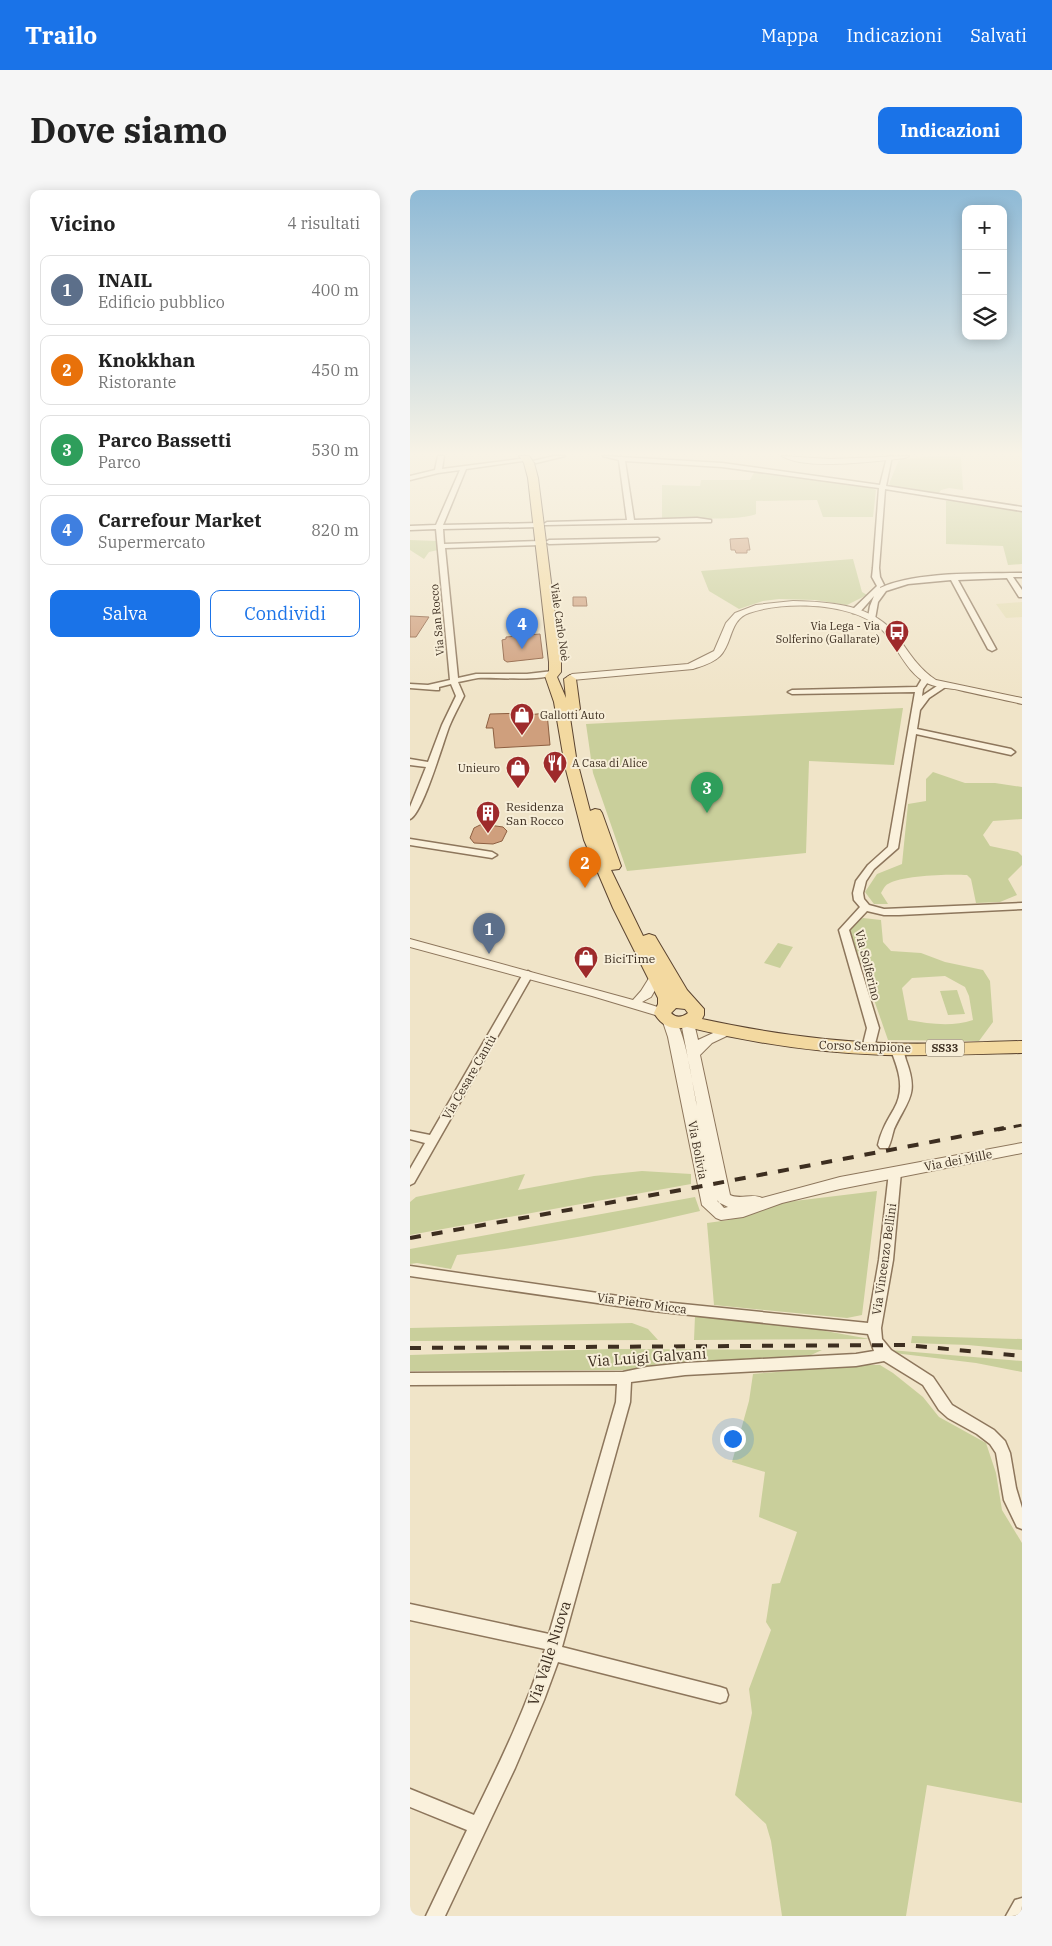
<!DOCTYPE html>
<html lang="it">
<head>
<meta charset="utf-8">
<style>
	:root { --surface:#fff; --page:#f6f6f6; --text:#222; --muted:#767676; --line:#e0e0e0; --accent:#1a73e8 }
	body { margin:0; font-family:"IBM Plex Serif",serif; background:var(--page); color:var(--text) }
	.controls { position:absolute; right:15px; top:15px; display:grid; overflow:hidden; border-radius:10px; box-shadow:0 2px 12px #0003 }
	.controls button { width:45px; height:45px; display:grid; place-items:center; padding:0; border:0; border-bottom:1px solid var(--line); background:var(--surface); color:var(--text); font:25px sans-serif }
	.you { position:absolute; left:322px; top:1248px; width:18px; height:18px; margin:-12px; border:4px solid #fff; border-radius:50%; background:#1a73e8; box-shadow:0 0 0 8px #1a73e833 }
	.badge { display:grid; place-items:center; width:32px; height:32px; border-radius:50%; background:var(--accent); color:#fff; font-size:16px; font-weight:700 }
	.pin { position:absolute; translate:-50% -41px; filter:drop-shadow(0 1px 2px #0008) }
	.pin::after { content:''; position:absolute; top:26px; width:18px; height:15px; background:inherit; clip-path:polygon(0 0,100% 0,50% 100%) }
	.list { margin:0; padding:0; list-style:none }
	h2 { display:flex; justify-content:space-between; align-items:center; height:65px; margin:0; padding:0 20px; font-size:21px }
	h2 small { font-size:16px; font-weight:400; color:var(--muted) }
	.list li { display:grid; grid-template-columns:32px 1fr auto; gap:15px; align-items:center; box-sizing:border-box; height:70px; margin:0 10px 10px; padding:0 10px; border:1px solid var(--line); border-radius:10px }
	.list b { display:block; font-size:19px; white-space:nowrap }
	.list p { margin:0; font-size:16px; white-space:nowrap; color:var(--muted) }
	.list em { font-size:16px; font-style:normal; color:var(--muted) }
	.actions { display:flex; gap:10px; padding:15px 20px }
	.actions a { flex:1; padding:11px 0; border:1px solid var(--accent); border-radius:10px; text-align:center; font-size:18px; color:var(--accent) }
	.actions .main { background:var(--accent); color:#fff }
	.icon { flex:none; width:28px; height:28px; fill:none; stroke:currentColor; stroke-width:2; stroke-linecap:round; stroke-linejoin:round }
	.map { position:relative; flex:none; width:612px; height:1726px; overflow:hidden; border-radius:10px }
	header { display:flex; align-items:center; gap:30px; box-sizing:border-box; height:70px; padding:0 25px; background:var(--accent); color:#fff }
	header strong { font-size:24px }
	nav { display:flex; gap:28px; margin-inline-start:auto; font-size:18px }
	.intro { display:flex; align-items:center; justify-content:space-between; box-sizing:border-box; height:120px; padding:0 30px }
	h1 { margin:0; font-size:35px }
	.button { padding:12px 22px; border-radius:10px; background:var(--accent); color:#fff; font-size:18px; font-weight:700 }
	main { display:flex; gap:30px; padding:0 30px }
	aside { flex:1; background:var(--surface); border-radius:10px; box-shadow:0 2px 12px #0003 }
	.map>svg:first-child { display:block }
</style>
</head>
<body>
<header>
<strong>Trailo</strong>
<nav><a>Mappa</a><a>Indicazioni</a><a>Salvati</a></nav>
</header>
<div class="intro"><h1>Dove siamo</h1><a class="button">Indicazioni</a></div>
<main>
<aside>
<h2>Vicino<small>4 risultati</small></h2>
<ul class="list">
<li><span class="badge" style="background:#5c6f8a">1</span><div><b>INAIL</b><p>Edificio pubblico</p></div><em>400 m</em></li>
<li><span class="badge" style="background:#e8710a">2</span><div><b>Knokkhan</b><p>Ristorante</p></div><em>450 m</em></li>
<li><span class="badge" style="background:#2e9e5b">3</span><div><b>Parco Bassetti</b><p>Parco</p></div><em>530 m</em></li>
<li><span class="badge" style="background:#3f7fe0">4</span><div><b>Carrefour Market</b><p>Supermercato</p></div><em>820 m</em></li>
</ul>
<div class="actions"><a class="main">Salva</a><a>Condividi</a></div>
</aside>
<div class="map">
<svg width="612" height="1726" viewBox="0 0 612 1726">
	<rect width="100%" height="100%" fill="#f0e4c8"/>
	<path fill="#e6deb5" d="M612,412V427L596,428L586,414Z"/>
	<path fill="#c9cf9b" fill-rule="evenodd" d="M530,266L551,267L553,300L539,298L531,300L529,303L481,296L479,294L488,272L491,269Z
		M345,281L457,296L466,300L463,327H413L407,310L346,311V324C331,331 272,328 252,328V295L290,296L291,290H340Z
		M541,310L612,322V374L598,375L593,356L536,354V311Z
		M0,350L27,351L28,360L19,362L14,369L0,360Z
		M443,369L452,402L457,405L437,415L405,410L369,409L353,411L329,419L299,401L291,381Z
		M493,518L484,575L399,571L396,663L217,681L183,583L176,534Z
		M523,582L555,593H585L612,597V629L583,631L573,645L580,656L608,662L612,666V675L598,689L607,705L590,712L566,713L561,689L557,685C540,684 492,685 478,694C475,695 473,700 471,703L478,714H464L455,702L467,684L492,674L498,614L516,611V589Z
		M453,728L471,730L473,752L481,761L511,763L535,772L573,780L580,791L583,832L569,851L478,850L439,738ZM535,786L555,797L559,806L563,830C542,837 520,834 498,830L492,798L502,788Z
		M368,753L383,757L370,778L354,773Z
		M547,800L555,824L538,825L530,801Z
		M232,981L281,984V994L0,1045V1012L6,1007L115,984L108,1000L184,986Z
		M467,1001L452,1125L437,1128L304,1115L297,1033L319,1030L368,1013Z
		M285,1007L290,1021C209,1040 129,1056 47,1065L41,1079L7,1073L0,1074V1059Z
		M285,1126L376,1134L460,1149L284,1150Z
		M222,1133L238,1139L248,1150L0,1151V1138Z
		M502,1146L612,1149V1160L558,1155L501,1153Z
		M203,1159L412,1160L401,1165L248,1174L217,1180L0,1181V1165Z
		M480,1160L612,1171V1182L566,1173L484,1163Z
		M447,1175H470L483,1183L513,1207L529,1227L576,1253L586,1283L592,1320L612,1353V1613L517,1595L496,1726H372L361,1651L356,1634L325,1605L342,1523L339,1499L361,1440L356,1432L362,1394L370,1393L387,1342L349,1327L355,1282L322,1272L339,1211L343,1184Z"/>
	<path fill="#cf9f7d" stroke="#8d5f41" d="M338,348L340,360H337V363H326L325,360H321L320,349Z
		M163,407H176L177,416H163Z
		M0,426L19,427L6,447H0Z
		M130,444L133,468L97,472L94,470L92,450L96,449V447Z
		M116,523L117,525L137,523L140,555L85,558L83,538H76L80,524Z
		M72,634L93,637L97,641L92,651L83,654L64,653L60,648L64,638Z"/>
	<g fill="none" stroke-linecap="round" stroke-linejoin="round">
		<defs>
			<path id="minor" d="M28,266H34L32,279L117,268L120,270L56,279L33,335L129,333L132,335L129,337L33,339L34,354L131,351L134,353L131,355L35,358L48,488L66,484H117L143,481L147,483C134,492 86,487 68,488C61,489 55,491 48,492L54,506C49,516 43,527 39,537C33,553 12,625 0,629V617L16,577L0,575V569L18,572L32,535L46,506L41,494L29,497V500H26L0,498V494L18,495L40,490L26,339L0,340V336L26,335L50,280L28,283L0,290V286L25,280Z
				M144,266H155L126,273L123,271Z
				M193,266L312,273L470,295L477,267L482,266L476,296L612,317V321L475,299L469,378L470,387L474,395L470,397V398C508,381 571,384 612,383V387H603L612,400V407H609L597,388L548,390L586,459L582,461L578,459L541,390L498,394L476,401L468,412L465,429L458,427L460,416L464,406L449,423H443V419L467,396L462,387L463,378L469,298L312,277L215,271L224,330L287,328L301,330V332L135,335L134,334L137,332L217,330L209,270Z
				M248,348L249,349L246,351L139,354L136,352L139,350Z
				M513,487L520,489L513,499L512,506L530,494L537,496L519,508L510,520L507,539L601,559L605,562L601,565L506,544L488,658L464,679L456,691L453,703L454,709L459,715L474,719L612,713V719L489,725H474L457,721L439,740L469,838L464,858L458,862L452,858L457,838L429,740L450,717L444,710L443,703L446,691L458,675L478,657L505,502L382,504L378,502L382,500L507,497Z
				M0,649L82,662L87,665L82,668L0,655Z
				M118,781L123,784L4,993L0,995V979L15,953L0,949V941L20,945L113,784Z
				M486,854C493,856 494,863 496,870C509,905 498,909 484,939C482,946 481,952 478,958H470L468,955C471,941 477,931 484,919C496,898 488,878 480,858Z
				M485,978L489,979L491,982L483,1070L471,1138L472,1149L481,1160L523,1187L542,1215L584,1240L595,1251L600,1263L606,1298L612,1318V1339L607,1337L594,1310L586,1263L580,1254L567,1244L538,1228L529,1220L513,1195L474,1171L446,1176L275,1185L221,1192L220,1212L152,1457L310,1497L316,1499L318,1505L316,1511L310,1513L148,1472L134,1510L105,1578L35,1726H16L57,1640L0,1617V1599L64,1625C91,1570 117,1516 135,1459L0,1430V1414L139,1444L206,1212L207,1194L0,1195V1183L213,1182L237,1177L275,1173L446,1164L464,1161L458,1144L243,1121L0,1086V1076L243,1111L458,1133L469,1070L479,982L481,979Z
				M612,1708V1726H596L605,1710Z"/>
			<path id="tertiary" d="M372,266L420,269L499,266L495,268C467,271 395,281 372,266Z
				M383,411C421,412 463,414 488,447C499,463 509,479 526,490L612,508V514C591,509 570,505 549,500C540,498 528,498 519,494C498,485 489,460 475,443C449,412 375,410 339,423C319,430 323,453 310,466C303,473 292,476 283,479L162,490L157,487L162,484L278,474L304,461L316,433L325,423L346,415Z
				M0,749L223,810L231,801L241,785H251L252,788L241,807L232,812L257,820L259,823L257,826L252,827L182,806L0,757Z
				M260,828L265,829C277,849 282,893 287,916L271,832L273,829H283L288,850L316,837L321,838L323,841L321,844L302,853L290,865L320,1005C330,1010 342,1003 352,1008L430,987L612,953V963L430,999L372,1013L333,1027L311,1030L306,1028L292,1015L258,847L253,832L255,829ZM307,1010L308,1012L318,1017L314,1018Z"/>
			<path id="primary" d="M109,266H119L124,273L128,288L151,472V482L147,487L156,508L154,489L160,485L166,489L170,519L164,523L159,521L166,567L180,621L185,619L190,620L192,623L211,676L209,679L201,680L233,746L239,744L245,746L277,800L294,819V825L292,829C352,842 413,851 474,853C520,855 566,852 612,851V863C567,864 521,866 475,865C409,863 342,853 277,837C262,841 251,835 244,823L248,814V808L203,718L174,650L155,576L144,512L135,486L139,481V472L118,288L114,273ZM266,818L275,819L278,823C271,828 266,828 261,823Z"/>
		</defs>
		<use href="#minor" stroke="#8d765c" stroke-width="3"/>
		<use href="#tertiary" stroke="#8d765c" stroke-width="2"/>
		<use href="#primary" stroke="#5b4430" stroke-width="2"/>
		<use href="#minor" fill="#faf1dc" fill-rule="evenodd"/>
		<use href="#tertiary" fill="#faf1dc" fill-rule="evenodd"/>
		<use href="#primary" fill="#f3d9a0" fill-rule="evenodd"/>
		<path stroke="#3d2e20" stroke-width="3" stroke-dasharray="8 8" stroke-linecap="butt" d="M588,940L612,935"/>
		<path stroke="#3d2e20" stroke-width="4" stroke-dasharray="11 11" stroke-linecap="butt" d="M0,1048L282,998L594,938
			M0,1158L495,1155L612,1166"/>
	</g>
	<linearGradient id="sky" x2="0" y2="1"><stop stop-color="#8fbad6"/><stop offset="0.52" stop-color="#f8f3e6"/><stop offset="1" stop-color="#f8f3e6" stop-opacity="0"/></linearGradient>
	<rect width="612" height="507" fill="url(#sky)"/>
	<defs>
		<symbol id="bus-pin" viewBox="-11 -11 22 30"><path d="M0 17L-7.5 6A9.5 9.5 0 1 1 7.5 6Z" fill="#9e2a2b" stroke="#f7eed8"/><path d="M-5-6H5V4H4V6H2V4H-2V6H-4V4H-5ZM-3.5-4V0h7V-4ZM-3.5 1.2v1.5H-2V1.2ZM2 1.2v1.5H3.5V1.2Z" fill="#fff"/></symbol>
		<symbol id="shop-pin" viewBox="-11 -11 22 30"><path d="M0 17L-7.5 6A9.5 9.5 0 1 1 7.5 6Z" fill="#9e2a2b" stroke="#f7eed8"/><path d="M-5-2.5h2.3a2.7 3.5 0 0 1 5.4 0H5L5.5 6h-11ZM-1.5-2.5h3a1.5 2.3 0 0 0-3 0Z" fill="#fff"/></symbol>
		<symbol id="restaurant-pin" viewBox="-11 -11 22 30"><path d="M0 17L-7.5 6A9.5 9.5 0 1 1 7.5 6Z" fill="#9e2a2b" stroke="#f7eed8"/><path d="M-5-6h1v4h1v-4h1v4h1v-4h1v5L-1.5 .5V6h-2V.5L-5-1ZM5-6V6H3V1.5H1.5Q1.5-4 5-6Z" fill="#fff"/></symbol>
		<symbol id="building-pin" viewBox="-11 -11 22 30"><path d="M0 17L-7.5 6A9.5 9.5 0 1 1 7.5 6Z" fill="#9e2a2b" stroke="#f7eed8"/><path d="M-4-6H4V6H1V3H-1V6H-4ZM-2.5-4.3h1.7v1.8h-1.7ZM.8-4.3h1.7v1.8H.8ZM-2.5-1h1.7V.8h-1.7ZM.8-1h1.7V.8H.8Z" fill="#fff"/></symbol>
	</defs>
	<g fill-rule="evenodd">
		<use href="#bus-pin" x="473" y="428" width="28" height="38"/>
		<use href="#shop-pin" x="98" y="511" width="28" height="38"/>
		<use href="#restaurant-pin" x="131" y="559" width="28" height="38"/>
		<use href="#shop-pin" x="94" y="564" width="28" height="38"/>
		<use href="#building-pin" x="64" y="609" width="28" height="38"/>
		<use href="#shop-pin" x="162" y="754" width="28" height="38"/>
	</g>
	<g text-anchor="middle" dominant-baseline="central" stroke-width="4" stroke-linejoin="round" paint-order="stroke">
		<g font-size="11" fill="#3d2e20" stroke="#f7eed8">
			<text transform="translate(27 430) rotate(-95)">Via San Rocco</text>
			<text transform="translate(150 432) rotate(82)">Viale Carlo Noè</text>
		</g>
		<g font-size="11" fill="#3d2e20" stroke="#f7eed8" text-anchor="end">
			<text x="470" y="436">Via Lega - Via<tspan x="470" dy="13">Solferino (Gallarate)</tspan></text>
			<text x="130" y="525" text-anchor="start">Gallotti Auto</text>
			<text x="162" y="573" text-anchor="start">A Casa di Alice</text>
			<text x="90" y="578">Unieuro</text>
		</g>
		<rect fill="#f7eed8" stroke="#756857" stroke-width="1" x="516" y="849.5" width="38" height="17" rx="4"/>
		<g font-size="11" font-weight="bold" fill="#3d2e20">
			<text x="535" y="858">SS33</text>
		</g>
		<g font-size="12" fill="#3d2e20" stroke="#f7eed8" text-anchor="start">
			<text x="96" y="616">Residenza<tspan x="96" dy="14">San Rocco</tspan></text>
			<text x="194" y="768">BiciTime</text>
		</g>
		<g font-size="12" fill="#3d2e20" stroke="#f7eed8">
			<text transform="translate(458 775) rotate(76)">Via Solferino</text>
			<text transform="translate(455 856) rotate(2)">Corso Sempione</text>
			<text transform="translate(59 887) rotate(-60)">Via Cesare Cantù</text>
			<text transform="translate(288 960) rotate(79)">Via Bolivia</text>
			<text transform="translate(548 970) rotate(-11)">Via dei Mille</text>
			<text transform="translate(474 1069) rotate(-82)">Via Vincenzo Bellini</text>
			<text transform="translate(232 1113) rotate(8)">Via Pietro Micca</text>
		</g>
		<g font-size="15" fill="#3d2e20" stroke="#f7eed8">
			<text transform="translate(237 1167) rotate(-4)">Via Luigi Galvani</text>
			<text transform="translate(139 1463) rotate(-72)">Via Valle Nuova</text>
		</g>
	</g>
</svg>
<div class="controls">
<button>+</button>
<button>−</button>
<button><svg class="icon" aria-label="layers" viewBox="0 0 24 24"><path d="M12 4l9 5-9 5-9-5zM3 14l9 5 9-5"/></svg></button>
</div>
<div class="you"></div>
<div class="pin badge" style="left:79px;top:764px;background:#5c6f8a">1</div>
<div class="pin badge" style="left:175px;top:698px;background:#e8710a">2</div>
<div class="pin badge" style="left:297px;top:623px;background:#2e9e5b">3</div>
<div class="pin badge" style="left:112px;top:459px;background:#3f7fe0">4</div>
</div>
</main>
</body>
</html>
